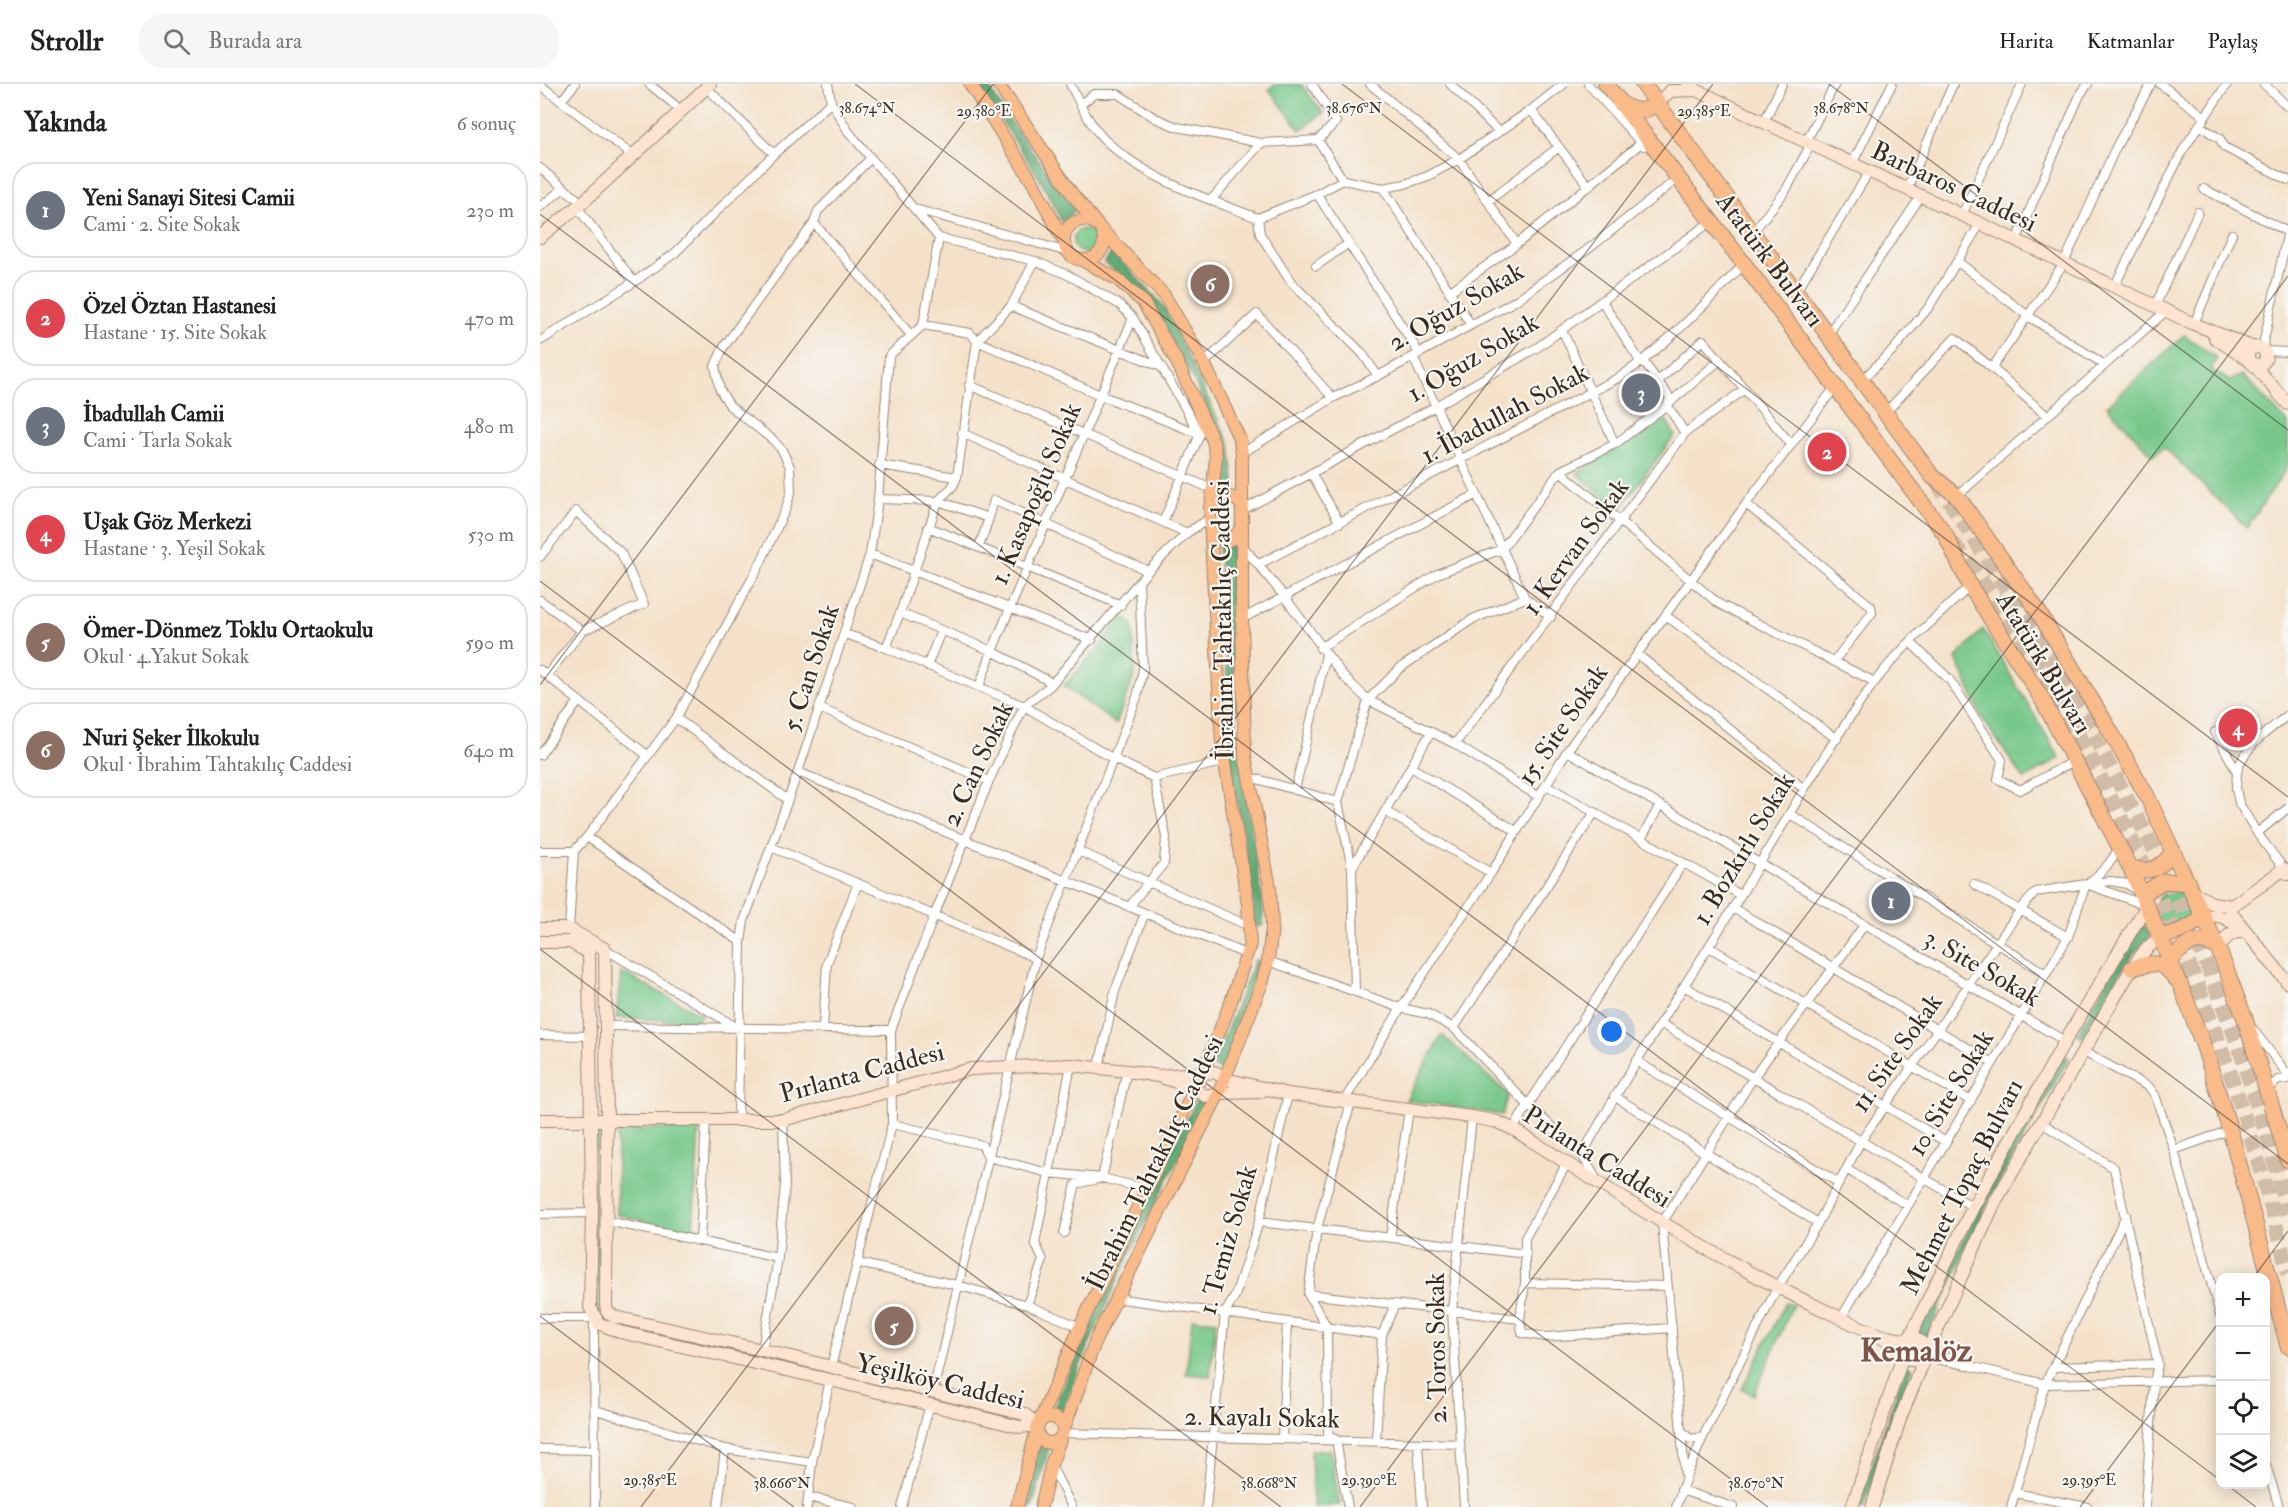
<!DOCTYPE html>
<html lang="tr">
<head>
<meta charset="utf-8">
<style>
	:root { --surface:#fff; --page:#f6f6f6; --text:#222; --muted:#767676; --line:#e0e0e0; --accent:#ea580c }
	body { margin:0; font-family:"IM FELL Double Pica",serif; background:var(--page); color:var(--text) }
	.controls { position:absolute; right:18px; bottom:18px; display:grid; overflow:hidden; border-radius:12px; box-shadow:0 3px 15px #0003 }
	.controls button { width:54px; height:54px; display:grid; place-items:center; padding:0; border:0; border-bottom:2px solid var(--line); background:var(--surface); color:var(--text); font:30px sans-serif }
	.you { position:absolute; left:1072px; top:948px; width:21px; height:21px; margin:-15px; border:4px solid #fff; border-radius:50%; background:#1a73e8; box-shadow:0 0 0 9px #1a73e833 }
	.badge { display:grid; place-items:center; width:39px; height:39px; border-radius:50%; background:var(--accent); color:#fff; font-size:20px; font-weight:700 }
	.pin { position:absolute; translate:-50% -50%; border:3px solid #fff; box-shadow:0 2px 6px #0006 }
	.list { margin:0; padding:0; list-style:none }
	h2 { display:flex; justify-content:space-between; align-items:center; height:78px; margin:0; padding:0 24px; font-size:26px }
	h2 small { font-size:20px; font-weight:400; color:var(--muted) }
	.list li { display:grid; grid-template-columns:39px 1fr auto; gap:18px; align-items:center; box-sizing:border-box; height:96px; margin:0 12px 12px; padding:0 12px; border:2px solid var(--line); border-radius:24px }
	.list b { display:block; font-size:22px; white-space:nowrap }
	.list p { margin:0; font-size:20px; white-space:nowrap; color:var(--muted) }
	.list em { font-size:20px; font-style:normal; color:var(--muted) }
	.icon { flex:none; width:33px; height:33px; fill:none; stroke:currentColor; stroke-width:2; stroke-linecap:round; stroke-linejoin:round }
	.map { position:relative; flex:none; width:1748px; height:1423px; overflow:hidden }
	header { display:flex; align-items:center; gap:36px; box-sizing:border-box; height:84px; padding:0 30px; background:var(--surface); border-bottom:2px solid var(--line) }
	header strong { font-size:28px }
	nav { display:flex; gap:33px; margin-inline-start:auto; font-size:21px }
	.search { width:420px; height:54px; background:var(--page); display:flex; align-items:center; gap:15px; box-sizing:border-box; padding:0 21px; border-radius:24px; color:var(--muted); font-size:22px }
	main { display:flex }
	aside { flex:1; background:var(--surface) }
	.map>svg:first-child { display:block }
</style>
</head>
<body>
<header>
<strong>Strollr</strong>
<div class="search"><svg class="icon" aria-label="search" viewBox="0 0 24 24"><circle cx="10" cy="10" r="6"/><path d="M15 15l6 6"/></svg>Burada ara</div>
<nav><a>Harita</a><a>Katmanlar</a><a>Paylaş</a></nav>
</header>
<main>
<aside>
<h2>Yakında<small>6 sonuç</small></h2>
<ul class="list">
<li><span class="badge" style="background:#6b7280">1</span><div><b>Yeni Sanayi Sitesi Camii</b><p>Cami · 2. Site Sokak</p></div><em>230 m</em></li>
<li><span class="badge" style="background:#e0444e">2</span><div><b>Özel Öztan Hastanesi</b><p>Hastane · 15. Site Sokak</p></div><em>470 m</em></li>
<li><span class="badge" style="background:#6b7280">3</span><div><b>İbadullah Camii</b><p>Cami · Tarla Sokak</p></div><em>480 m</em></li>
<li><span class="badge" style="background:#e0444e">4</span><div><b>Uşak Göz Merkezi</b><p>Hastane · 3. Yeşil Sokak</p></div><em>530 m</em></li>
<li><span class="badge" style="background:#8d6e63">5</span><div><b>Ömer-Dönmez Toklu Ortaokulu</b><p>Okul · 4.Yakut Sokak</p></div><em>590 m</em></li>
<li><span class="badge" style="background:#8d6e63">6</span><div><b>Nuri Şeker İlkokulu</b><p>Okul · İbrahim Tahtakılıç Caddesi</p></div><em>640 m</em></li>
</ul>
</aside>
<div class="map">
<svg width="1748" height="1423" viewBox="0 0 1748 1423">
	<rect width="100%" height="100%" fill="#f6f6f2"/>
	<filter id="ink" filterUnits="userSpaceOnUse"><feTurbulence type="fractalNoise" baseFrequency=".0167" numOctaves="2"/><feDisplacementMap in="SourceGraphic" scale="12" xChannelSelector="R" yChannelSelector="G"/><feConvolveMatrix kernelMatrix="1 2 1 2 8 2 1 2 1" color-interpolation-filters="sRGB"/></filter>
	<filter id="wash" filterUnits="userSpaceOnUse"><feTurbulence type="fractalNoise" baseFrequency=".008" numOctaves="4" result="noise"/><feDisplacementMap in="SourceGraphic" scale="24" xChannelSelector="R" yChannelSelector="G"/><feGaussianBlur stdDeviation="1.35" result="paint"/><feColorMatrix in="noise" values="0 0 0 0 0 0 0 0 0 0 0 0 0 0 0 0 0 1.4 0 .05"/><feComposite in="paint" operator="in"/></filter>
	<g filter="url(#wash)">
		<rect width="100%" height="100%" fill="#f5e1c9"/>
		<path fill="#77c88a" stroke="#597954" stroke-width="1.5" d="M736,0H761L783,29L760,46L729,5Z
			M533 157a12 12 0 1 1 24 0a12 12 0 1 1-24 0Z
			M1644,251L1677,274L1671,286L1690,297L1702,291L1748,339V382L1707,444L1624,363L1613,372L1567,322Z
			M1123,331L1135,351L1081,424L1074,423L1037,389Z
			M581,530L593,541L595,590L576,640L524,602L560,562Z
			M1443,545L1520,674L1484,695L1442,634L1416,574Z
			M1616 824a17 17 0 1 1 34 0a17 17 0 1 1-34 0Z
			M81,888L161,930L158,937L76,934Z
			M902,951L968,1010L962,1031L866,1016Z
			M62,1042L60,1225L56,1224V1043Z
			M159,1043L153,1148L77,1131V1047Z
			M1246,1218L1253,1221L1214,1311L1202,1305Z
			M652,1235L676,1237L670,1292L646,1290Z
			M790,1366L800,1421L773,1423L771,1367Z"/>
		<path fill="#61ac76" stroke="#4e6b4a" stroke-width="1.5" d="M437,0H447L468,34L535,126L522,138L498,92Z
			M572,168L620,218L626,227L690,360L695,405L681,408L683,368L679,352L653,295L613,222L595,201L564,179Z
			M678,461H695L691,518L697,656L723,820V841L717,843L714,841L713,817L707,774L690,678L685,546Z
			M1603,839L1611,853C1585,870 1561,926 1544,954L1537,950L1576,880Z
			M715,876L721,878L682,986L672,982Z
			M1523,970L1529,974L1449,1116L1386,1254L1377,1250L1446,1110Z
			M657,1015L667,1019C615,1119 562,1220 523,1326L519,1327L515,1324V1321L563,1208Z
			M1366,1281L1373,1284L1324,1423H1318Z
			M505,1360L509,1364L492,1423H483L500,1362Z"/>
	</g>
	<g filter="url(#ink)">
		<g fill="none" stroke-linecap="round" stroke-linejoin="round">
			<path stroke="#d0bca7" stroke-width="15" stroke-dasharray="15 8" stroke-linecap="butt" d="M1396,397L1518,584L1617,771L1663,871L1698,960L1733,1071L1748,1130
				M1413,459C1480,541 1531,633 1578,728C1603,778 1628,829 1649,880C1690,980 1723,1085 1748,1190"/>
			<defs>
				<path id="street" d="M109,0L141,26
					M288,0L291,18L308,47L399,154L495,177L528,191L580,221L593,234L660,350L623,438
					M530,0C540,19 550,43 567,58C609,97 666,114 718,134L777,110L803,96L843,104L865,100L888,92L919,75L991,26L1024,0
					M830,0L919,75L977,160
					M910,0L959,48
					M1048,0L1104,62
					M1620,0L1664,32
					M1724,0L1748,23
					M0,1L92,71
					M166,3L234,70
					M21,17L35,0
					M541,20L554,10H578L615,34L637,43L721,59L778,56L796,38L772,0
					M991,26L1049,103
					M1224,38L1242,0
					M1659,41L1680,55L1684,63L1748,96
					M778,56L803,96
					M1266,58L1295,0
					M1312,80L1352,0
					M0,84L42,119
					M843,104L931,241
					M1367,105L1413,0
					M1664,105L1748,148
					M777,110L879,269
					M671,116L721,59
					M948,117L1019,63
					M0,123L24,104
					M37,123L94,198
					M375,125L528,168
					M1422,131L1482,0
					M718,134L720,150L751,198L822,269L838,292
					M274,139L371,251
					M1213,148L1246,106L1271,60
					M1476,157L1540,11L1548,0
					M1418,178L1488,232L1565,281
					M776,182L809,159
					M1574,203L1643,66L1687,0
					M1257,206L1329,88
					M909,208L977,160L1100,60
					M1062,217L1101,279L1106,281L1130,314L1127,321L1145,349
					M471,222L622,283
					M1615,222L1658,128
					M1654,240L1692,150
					M383,241L430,249L437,257L560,311L660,350
					M1022,246L1075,360
					M1289,249L1381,112
					M0,257L94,198L135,169L234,70L291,18
					M1722,265L1748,147
					M1724,267L1748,268
					M873,273L985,514L1011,533
					M664,279L717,230L793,314
					M1323,295L1354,265L1389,223L1440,140
					M1118,297L1163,256L1251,360
					M429,301L672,405
					M1346,328L1415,254L1452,284
					M1507,332L1452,284L1524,179L1576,63L1611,0
					M422,349L647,449
					M702,369L793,314L838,292L975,217L1047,166L1137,95
					M339,381L417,393
					M1020,387L1179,520L1335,598
					M771,389L800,439
					M1417,412L1626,227
					M338,415L398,417L449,434L454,416L608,487
					M1206,420L1331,522L1332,529L1294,577
					M703,426L896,322L998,263L1172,137
					M388,443L581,521
					M701,460L744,512L804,593L828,616L915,660L999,713
					M439,463L449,434
					M330,470L552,556
					M0,473L36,427L81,469L104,520L42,547L7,591
					M719,480L1080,293C1127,261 1165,220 1204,180
					M0,516L42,547
					M360,529L452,567L507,596L511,601
					M1126,532L1297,655
					M702,535L937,410
					M305,550L346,564L484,622L572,674L614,694L683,678
					M1371,559L1409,595L1462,676L1458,695L1480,706L1534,677
					M346,564L360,529L398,417L413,402L417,393L437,257L471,222L495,177
					M780,564L897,490L962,465L1020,387L1075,360L1127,321L1180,276
					M1097,570L1264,705
					M387,582L401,547
					M0,586L108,672
					M439,603L452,567L593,234
					M279,624L449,697
					M136,634L248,716
					M1675,648L1697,688L1696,705L1699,719L1717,749L1744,785
					M915,660L1145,349L1205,305
					M1027,667L1525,957
					M0,671L39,617
					M871,683L976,747
					M258,688L708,871
					M1697,688C1704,662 1728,647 1748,631
					M710,693L798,718
					M1006,701L1200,811
					M755,706L786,571
					M845,727L951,789
					M1250,730L1506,890
					M1717,749L1748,724
					M47,753L201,858
					M1101,755L1120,721
					M231,763L496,874
					M0,767H34
					M34,767L47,753L136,634L220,480L246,424L251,408L250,383L242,366L233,356L190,322L180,306L175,282L183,264L274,139L278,127L331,74
					M538,767L709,842
					M812,784L891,648
					M1434,800L1528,853
					M1547,800C1561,789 1571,780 1579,763
					M1549,801L1605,821
					M589,823L624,779L626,753L614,694
					M1193,824L1453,979
					M29,845L34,767
					M1169,863L1431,1017
					M65,865L196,943
					M728,877L861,924L888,930L914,944L988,1021L1042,1071L1057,1096
					M1144,902L1406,1058
					M815,908L812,784L798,718L828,616L860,584L933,535L985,514
					M1120,939L1433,1123
					M67,942L351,946
					M914,944L1055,728
					M1712,944L1748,991
					M283,945L287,879L318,799
					M0,951L50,952
					M1542,967L1609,1003L1615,1011L1634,1066L1680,1231
					M1096,977L1299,1099
					M559,983L575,907L605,829
					M1728,1005L1738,996L1748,995
					M1074,1012L1278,1139
					M804,1017L861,924L951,789L1027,667L1206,420L1296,302
					M198,1036L201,858L204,837L258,688L330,470L338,415L349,272L383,241L399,154
					M1500,1038L1574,1084L1618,1280L1614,1298L1605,1423
					M352,1040L442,1061L448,1073L508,1089L562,1094L607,1105
					M973,1045L1143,779
					M1634,1066L1690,1046
					M1042,1071C1087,988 1140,910 1189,830C1237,753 1280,673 1334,599C1361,563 1397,533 1430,502
					M1027,1079L985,1154V1199L980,1235L982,1249L1005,1253L1132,1244
					M1306,1085L1367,1121
					M0,1130L52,1129
					M67,1137L238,1174
					M719,1138L986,1170
					M524,1149L536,1100L562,1094L587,987
					M850,1154L869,1025
					M160,1157L166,1035
					M318,1179L417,1201L487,1221L540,1243
					M985,1199L1127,1202
					M768,1210L980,1235
					M575,1214L842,1251
					M487,1221L503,1176L495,1159L531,981
					M0,1234H54L55,1423
					M1301,1234L1528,853L1546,800
					M1389,1264L1416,1277
					M222,1266L238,1174L245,1100L243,1036
					M1385,1273L1422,1280L1505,1300L1680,1296
					M291,1283L352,1040L351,946L394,832L449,697L484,622L511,601L608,487L647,449L670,434
					M1514,1283L1618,1280
					M393,1307L496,874L597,613L603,585L599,498
					M56,1326L185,1365L272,1378
					M1141,1346L1150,1355L1163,1353
					M523,1349L920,1360
					M742,1355L747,1238
					M836,1357L842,1251L855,1220
					M878,1359L882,1423
					M0,1365L56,1366
					M511,1381L532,1423
					M1726,1381L1739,1423
					M1145,1391L1122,1139L1213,994L1325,840
					M1141,1406L1193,1423
					M1475,1409L1547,1423
					M268,1413L313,1423
					M178,1423L185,1365
					M267,1423L272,1378L290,1296
					M362,1423L390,1320
					M666,1423L685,1229L695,1212L719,1138L748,1010
					M808,1423L796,1356L788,1350L787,1243L768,1210L777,1145L811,1018
					M924,1423L912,1227L932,1033
					M1136,1423L1146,1393L1163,1353L1237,1204L1278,1139L1321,1057L1480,826L1496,808L1546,800L1571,797L1587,800L1599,808
					M1471,1423L1505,1300L1586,1131"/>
				<path id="secondary" d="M1148,0L1158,7L1654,240L1714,264
					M1118,19L1130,7L1156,6
					M0,153L42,119L170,0
					M1675,254L1710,277
					M1708 272a9 9 0 1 1 18 0a9 9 0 1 1-18 0Z
					M1712,279L1748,320
					M1654,809L1672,819L1692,822L1744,785L1748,790
					M1692,822L1691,829L1748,899
					M1664,833C1677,829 1686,834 1696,841
					M0,845H29L65,865L67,1035L66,1221L67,1228L75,1233L222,1266L484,1330L498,1341
					M0,858H30L49,869L52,1129L50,1223L58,1239L80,1248L290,1296L480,1343L498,1341
					M1678,864L1690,850L1704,847
					M618,992L675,988L685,995L748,1010L932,1033L957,1038L973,1045C1074,1109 1175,1175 1284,1226C1312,1239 1346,1259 1378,1256L1389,1264
					M0,1036H243L431,985L470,983L531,981L587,987L618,992L655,1004L665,1012L679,1009L721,1008
					M1342,1254L1365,1267L1371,1276L1378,1277L1385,1273
					M1312,1423L1368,1257L1433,1123L1525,957L1607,821
					M1332,1423L1361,1332L1389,1264L1455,1118L1592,884L1606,865L1621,852"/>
				<path id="primary" d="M430,0L492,97L524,157
					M458,0L533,111L559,143L624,211L664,279L700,356L702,369V535L705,672L730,804L732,843L728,877L723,896L679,1009L556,1255L511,1381L501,1423
					M524 156a20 20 0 1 1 40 0a20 20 0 1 1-40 0Z
					M670,423C682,408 688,409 703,421
					M670,444L678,453L687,457L695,453L702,443
					M497 1346a13 13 0 1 1 26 0a13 13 0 1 1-26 0Z
					M477,1423L498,1341L540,1243L663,988L691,918L710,860L708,820L682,660L670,434L676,372L673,357L637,278L603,218L577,195L542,176"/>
				<path id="highway" d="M1066,0L1204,180L1405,450L1430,502L1502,615L1590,783L1641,902L1664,963L1690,1046L1748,1262
					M1103,0L1392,392L1417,412L1496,524L1569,645L1607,712L1678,864L1705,935L1748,1076
					M1082,20C1095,29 1105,28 1118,19
					M1590,783C1609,791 1622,784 1633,767
					M1603,810L1623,797L1649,799
					M1621,852C1638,850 1650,843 1664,833
					M1631,876C1647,858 1656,852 1678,864
					M1592,884C1616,878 1620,876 1636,895"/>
			</defs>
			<use href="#street" stroke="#988674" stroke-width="10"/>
			<use href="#secondary" stroke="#988674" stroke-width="14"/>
			<use href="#primary" stroke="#988674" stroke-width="14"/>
			<use href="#highway" stroke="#988674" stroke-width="17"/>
			<use href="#street" stroke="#fff" stroke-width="8"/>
			<use href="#secondary" stroke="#fde4d1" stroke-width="12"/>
			<use href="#primary" stroke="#fabb8b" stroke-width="12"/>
			<use href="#highway" stroke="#fabb8b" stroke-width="15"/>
		</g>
	</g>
	<path fill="none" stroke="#3b2a1e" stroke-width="1.5" stroke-opacity="0.45" d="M315,0L1748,1080M802,0L1748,713M1289,0L1748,346M0,130L1680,1396M0,497L1228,1423M0,601L453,0M0,865L741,1423M1713,1194L1748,1147M0,1232L254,1423M1686,1400L1716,1423M101,1423L1173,0M820,1423L1748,192M1540,1423L1680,1237"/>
	<g text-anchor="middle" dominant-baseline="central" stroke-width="4.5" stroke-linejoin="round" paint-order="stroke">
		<g font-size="26" fill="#3b2a1e" stroke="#f6f6f2">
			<text transform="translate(1414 103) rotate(25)">Barbaros Caddesi</text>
			<text transform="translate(1230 176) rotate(53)">Atatürk Bulvarı</text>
			<text transform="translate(916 223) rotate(-30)">2. Oğuz Sokak</text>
			<text transform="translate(933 274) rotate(-31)">1. Oğuz Sokak</text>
			<text transform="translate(965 330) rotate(-28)">1. İbadullah Sokak</text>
			<text transform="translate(496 410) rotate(-67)">1. Kasapoğlu Sokak</text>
			<text transform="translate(1036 463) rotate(-54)">1. Kervan Sokak</text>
			<text transform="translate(683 536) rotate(-91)">İbrahim Tahtakılıç Caddesi</text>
			<text transform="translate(1504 579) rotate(59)">Atatürk Bulvarı</text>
			<text transform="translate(271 584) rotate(-72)">5. Can Sokak</text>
			<text transform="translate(1023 641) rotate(-56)">15. Site Sokak</text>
			<text transform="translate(438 680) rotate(-65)">2. Can Sokak</text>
			<text transform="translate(1204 765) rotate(-59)">1. Bozkırlı Sokak</text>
			<text transform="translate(1442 884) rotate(30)">3. Site Sokak</text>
			<text transform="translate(1357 969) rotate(-55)">11. Site Sokak</text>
			<text transform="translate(322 989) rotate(-15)">Pırlanta Caddesi</text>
			<text transform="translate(1411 1009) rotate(-59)">10. Site Sokak</text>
			<text transform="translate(1057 1073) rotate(32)">Pırlanta Caddesi</text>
			<text transform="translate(615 1079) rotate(-64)">İbrahim Tahtakılıç Caddesi</text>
			<text transform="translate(1422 1103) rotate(-63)">Mehmet Topaç Bulvarı</text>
			<text transform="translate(688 1156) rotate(-74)">1. Temiz Sokak</text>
			<text transform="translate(897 1264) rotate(-91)">2. Toros Sokak</text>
			<text transform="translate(400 1298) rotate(13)">Yeşilköy Caddesi</text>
			<text transform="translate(722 1334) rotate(1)">2. Kayalı Sokak</text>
		</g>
		<g font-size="32" font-weight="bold" fill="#7f544a" stroke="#f6f6f2">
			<text x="1376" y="1267">Kemalöz</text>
		</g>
	</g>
	<g font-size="15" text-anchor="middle" fill="#3b2a1e" stroke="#f6f6f2" stroke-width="4.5" stroke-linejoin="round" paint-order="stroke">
		<text x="327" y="29">38.674°N</text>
		<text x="1301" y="29">38.678°N</text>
		<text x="814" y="29">38.676°N</text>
		<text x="444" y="32">29.380°E</text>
		<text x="1164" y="32">29.385°E</text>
		<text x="110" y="1401">29.385°E</text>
		<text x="829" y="1401">29.390°E</text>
		<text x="1549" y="1401">29.395°E</text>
		<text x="242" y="1404">38.666°N</text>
		<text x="729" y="1404">38.668°N</text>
		<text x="1216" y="1404">38.670°N</text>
	</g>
</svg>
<div class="controls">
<button>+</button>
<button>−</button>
<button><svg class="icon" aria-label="locate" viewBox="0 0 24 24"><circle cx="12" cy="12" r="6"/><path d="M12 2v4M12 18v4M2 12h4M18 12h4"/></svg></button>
<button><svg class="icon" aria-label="layers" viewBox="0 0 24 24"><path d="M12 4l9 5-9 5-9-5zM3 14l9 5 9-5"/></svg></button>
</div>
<div class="you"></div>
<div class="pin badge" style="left:1351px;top:817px;background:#6b7280">1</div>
<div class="pin badge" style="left:1287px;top:368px;background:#e0444e">2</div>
<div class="pin badge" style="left:1101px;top:309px;background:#6b7280">3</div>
<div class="pin badge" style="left:1698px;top:644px;background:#e0444e">4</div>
<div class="pin badge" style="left:354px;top:1242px;background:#8d6e63">5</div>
<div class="pin badge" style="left:670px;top:200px;background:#8d6e63">6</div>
</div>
</main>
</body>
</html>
